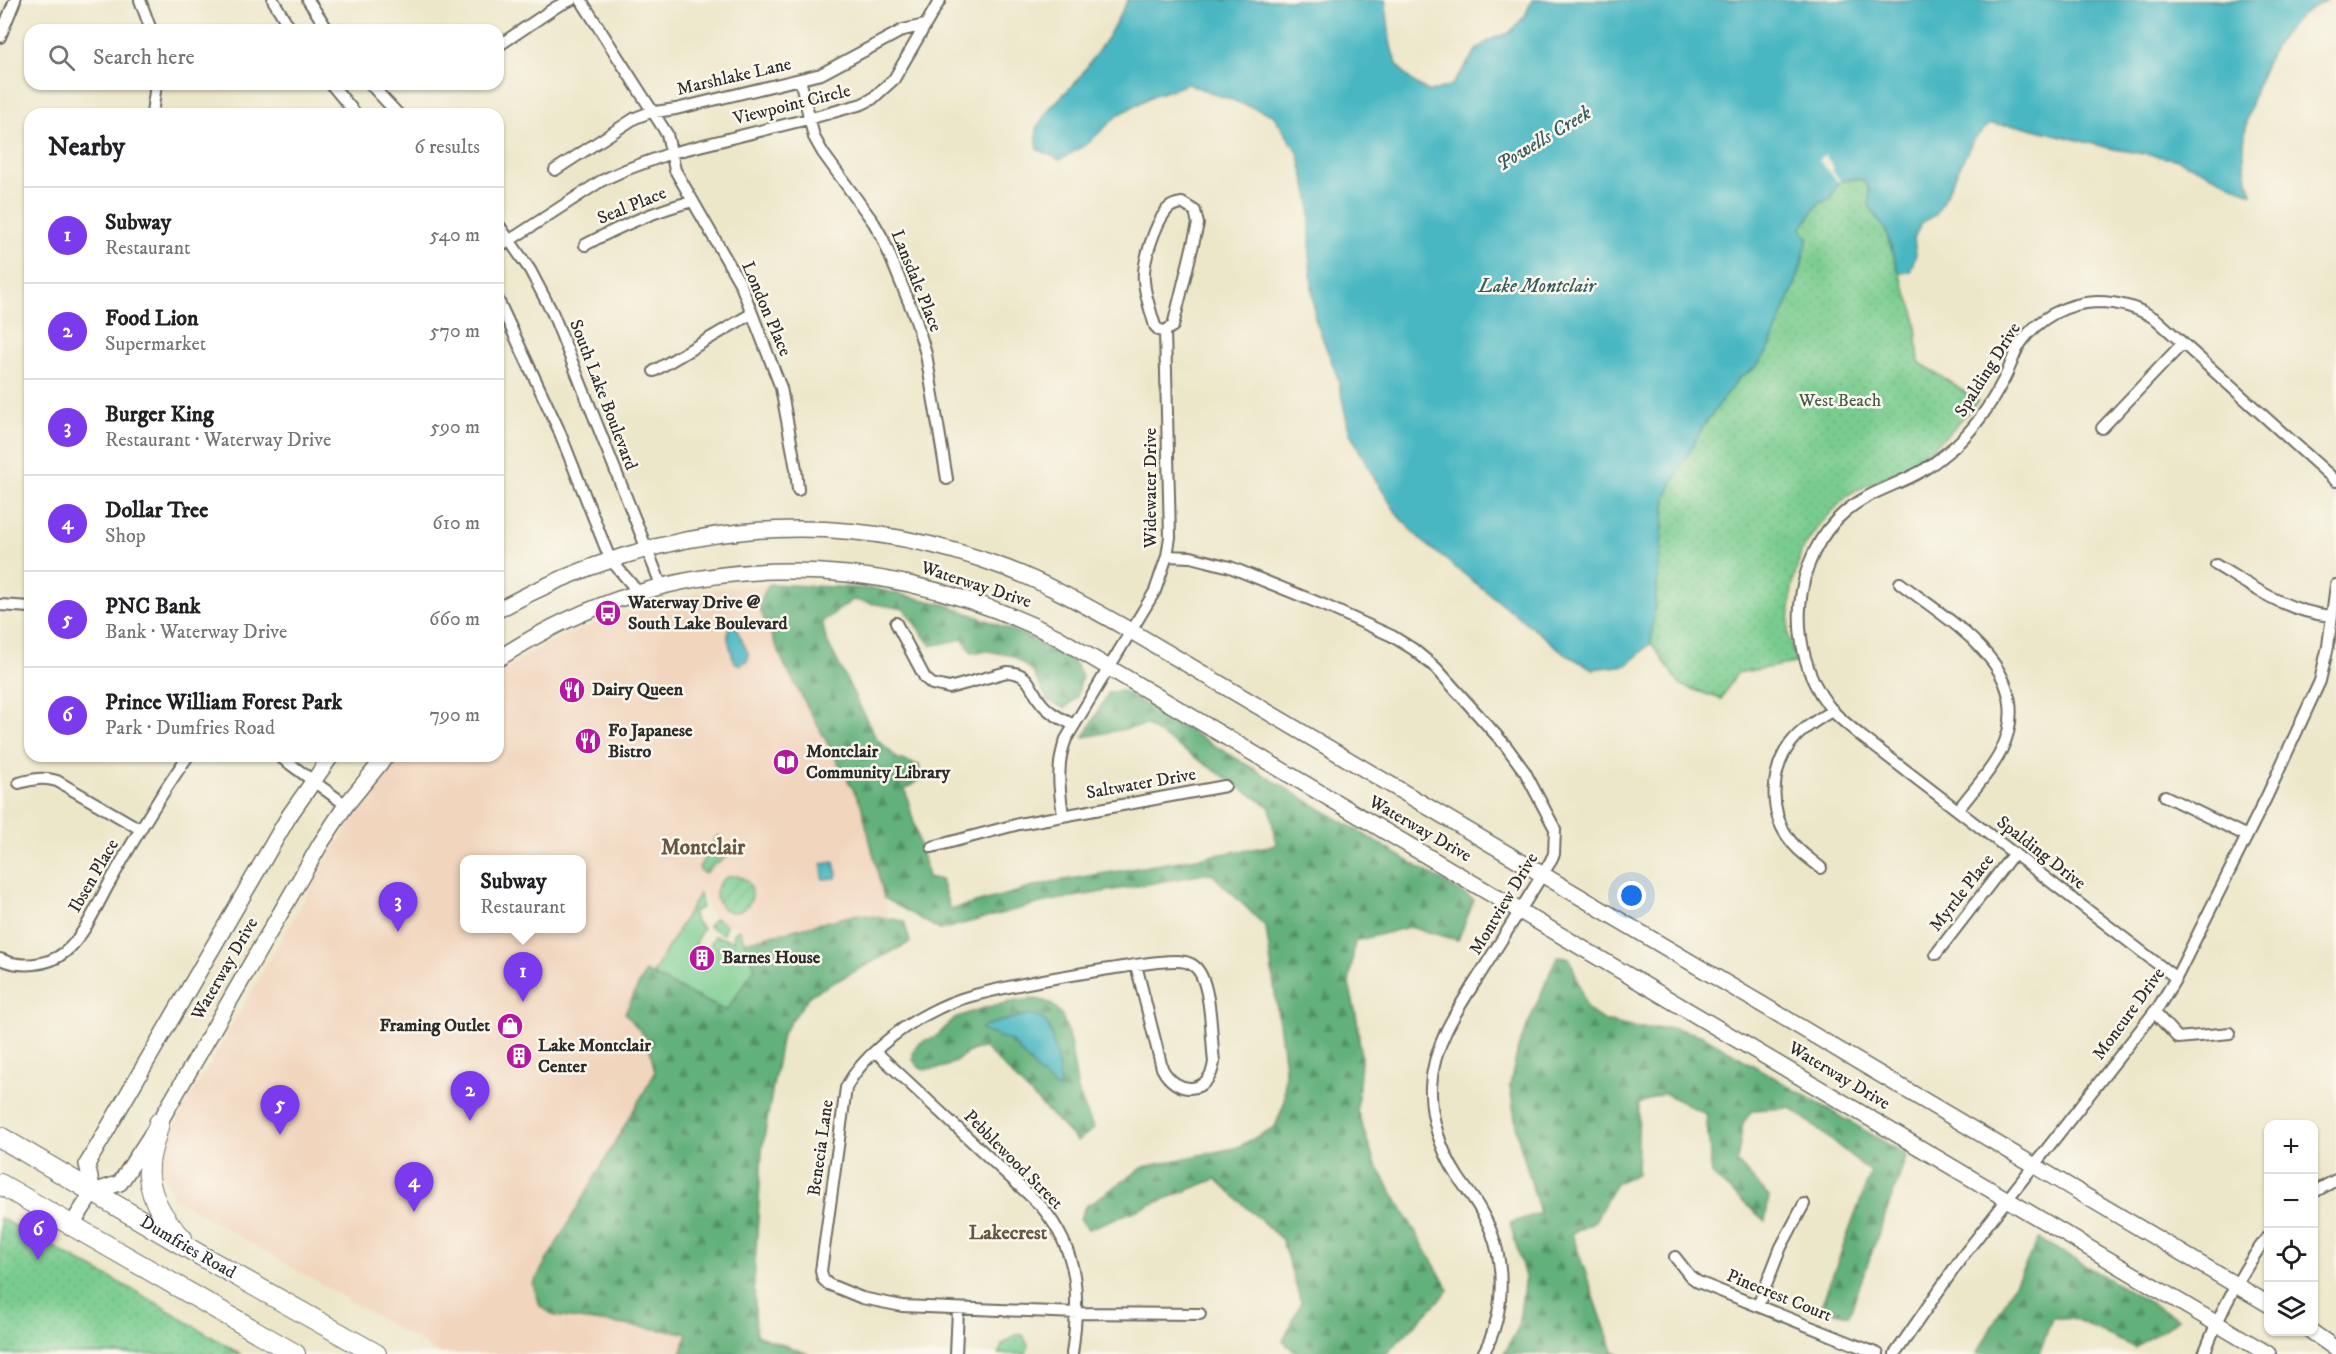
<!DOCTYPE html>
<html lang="en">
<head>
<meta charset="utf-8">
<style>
	:root { --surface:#fff; --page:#f6f6f6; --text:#202124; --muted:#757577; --line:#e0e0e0; --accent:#7c3aed }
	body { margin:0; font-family:"IM FELL DW Pica",serif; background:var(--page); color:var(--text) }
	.controls { position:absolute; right:18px; bottom:18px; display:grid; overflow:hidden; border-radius:12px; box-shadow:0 2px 4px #0004 }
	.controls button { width:54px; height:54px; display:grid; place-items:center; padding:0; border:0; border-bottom:2px solid var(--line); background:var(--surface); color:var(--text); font:30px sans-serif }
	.you { position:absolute; left:1632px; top:896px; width:21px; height:21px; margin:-15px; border:4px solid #fff; border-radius:50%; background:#1a73e8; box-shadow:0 0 0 9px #1a73e833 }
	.badge { display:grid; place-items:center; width:39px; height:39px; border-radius:50%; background:var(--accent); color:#fff; font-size:20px; font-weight:700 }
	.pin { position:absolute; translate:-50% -50px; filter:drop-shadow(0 2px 3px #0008) }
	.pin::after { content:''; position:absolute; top:32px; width:21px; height:18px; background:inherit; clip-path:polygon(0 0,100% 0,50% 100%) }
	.popup { position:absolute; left:460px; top:855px; width:126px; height:78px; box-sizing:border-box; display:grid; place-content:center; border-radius:12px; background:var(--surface); filter:drop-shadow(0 2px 4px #0005); font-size:20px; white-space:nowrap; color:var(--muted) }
	.popup b { font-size:22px; color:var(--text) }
	.popup::after { content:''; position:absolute; left:50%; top:100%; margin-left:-12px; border:12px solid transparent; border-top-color:var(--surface) }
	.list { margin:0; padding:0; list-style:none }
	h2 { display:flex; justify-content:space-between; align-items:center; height:78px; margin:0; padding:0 24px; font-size:26px }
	h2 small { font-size:20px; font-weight:400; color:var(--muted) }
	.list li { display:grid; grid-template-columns:39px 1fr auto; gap:18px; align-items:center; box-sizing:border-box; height:96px; padding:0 24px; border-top:2px solid var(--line) }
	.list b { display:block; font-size:22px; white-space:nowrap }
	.list p { margin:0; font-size:20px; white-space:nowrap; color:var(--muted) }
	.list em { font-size:20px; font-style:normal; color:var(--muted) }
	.icon { flex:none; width:33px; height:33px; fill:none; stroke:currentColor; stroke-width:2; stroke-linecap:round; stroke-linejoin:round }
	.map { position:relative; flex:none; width:2336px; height:1354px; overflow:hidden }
	.search { position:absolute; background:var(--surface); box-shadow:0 2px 4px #0004; left:24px; top:24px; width:480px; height:66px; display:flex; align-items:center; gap:15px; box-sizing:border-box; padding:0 21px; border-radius:18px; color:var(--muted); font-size:22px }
	.panel { position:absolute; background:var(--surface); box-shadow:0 2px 4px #0004; left:24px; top:108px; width:480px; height:654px; border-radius:18px }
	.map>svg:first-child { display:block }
</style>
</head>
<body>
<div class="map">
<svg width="2336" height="1354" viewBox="0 0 2336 1354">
	<defs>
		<pattern id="forest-firs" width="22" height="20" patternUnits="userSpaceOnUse" patternTransform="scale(1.5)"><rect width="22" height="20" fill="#62b07a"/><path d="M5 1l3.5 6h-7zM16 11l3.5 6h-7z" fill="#518f64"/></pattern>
		<pattern id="park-dots" width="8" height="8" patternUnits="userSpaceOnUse" patternTransform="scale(1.5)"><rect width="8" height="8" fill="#79cc8f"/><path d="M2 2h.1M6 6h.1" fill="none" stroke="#69af7c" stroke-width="1.8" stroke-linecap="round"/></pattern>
		<pattern id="garden-furrows" width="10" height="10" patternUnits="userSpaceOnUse" patternTransform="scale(1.5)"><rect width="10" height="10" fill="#79cc8f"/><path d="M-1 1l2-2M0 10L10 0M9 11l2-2" fill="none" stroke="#69af7c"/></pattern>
	</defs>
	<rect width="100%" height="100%" fill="#fbf7ec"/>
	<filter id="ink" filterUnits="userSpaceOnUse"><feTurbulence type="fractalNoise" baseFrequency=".0167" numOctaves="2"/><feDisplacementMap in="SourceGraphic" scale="12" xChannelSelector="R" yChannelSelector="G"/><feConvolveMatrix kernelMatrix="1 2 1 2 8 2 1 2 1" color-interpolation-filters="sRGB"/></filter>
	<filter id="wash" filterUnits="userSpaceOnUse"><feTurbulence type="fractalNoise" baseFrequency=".008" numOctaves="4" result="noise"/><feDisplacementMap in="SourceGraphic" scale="24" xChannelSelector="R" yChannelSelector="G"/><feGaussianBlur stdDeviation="1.35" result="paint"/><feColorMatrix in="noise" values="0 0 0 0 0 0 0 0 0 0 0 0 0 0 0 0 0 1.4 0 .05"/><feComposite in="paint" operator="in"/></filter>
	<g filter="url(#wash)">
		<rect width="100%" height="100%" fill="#ede7ca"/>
		<path fill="#f1d5bd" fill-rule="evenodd" d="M769,584L758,605L786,668L861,804L889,919L858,914L744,942L736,926L726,925L708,910L702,889L652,975L646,972L625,1013L648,1040L655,1073L533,1284L555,1316L688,1333L681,1354H440L174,1198L164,1178L161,1163L164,1147L178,1119L340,838L382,779L402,756H498V674L550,642L608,618L708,590ZM464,860H582V928H464Z"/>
		<path fill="#79cc8f" stroke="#527c5d" stroke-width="1.5" d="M699,894L702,907L692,913L697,923L703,928L695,943L698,946L689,962L706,970L717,949L710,945L715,936L733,941L734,932L739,929L755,968L726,1011L652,975Z
			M715,918L726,925L723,934L708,926Z"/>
		<path fill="url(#forest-firs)" stroke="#466e52" stroke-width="1.5" fill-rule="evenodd" d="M769,584L876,589L947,605L1024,635L1075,663L1082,676L1077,697L1065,708L1048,701L1032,671L1013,656L988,651L972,653L963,639L931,646L904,609L853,600L822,622L826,639L876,738L898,759L919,765L921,779L905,789L928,877L941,880L950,910L1052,882L1276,845L1270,807L1146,725L1084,737L1109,692L1123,691L1474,900L1458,940L1409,927L1355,941L1349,984L1357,1019L1361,1060L1357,1110L1374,1161L1449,1290L1386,1354H1297L1283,1341L1301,1302L1282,1240L1216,1179L1088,1229L1080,1219L1085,1207L1144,1167L1238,1147L1275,1127L1284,1104L1285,1067L1266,927L1211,873L1045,902L940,930L884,898L861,804L786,668L758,605Z
			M858,914L904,921L910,942L810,995L782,1034L762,1150L754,1283L756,1335L808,1354H681L687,1333L555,1316L540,1306L533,1284L655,1073L648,1040L625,1013L645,972L726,1011L755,968L744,942Z
			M1558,957L1568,958L1571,961L1587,1009L1604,1021L1637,1028H1675L1703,1036L1907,1155L1849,1315L1820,1309L1871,1172L1791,1108L1752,1110L1743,1123L1737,1162L1769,1197L1765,1221L1712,1175L1706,1114L1664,1093L1639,1104L1637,1174L1616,1183L1595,1221L1572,1234L1613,1351L1620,1354H1504L1518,1328L1525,1277L1510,1223L1540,1213L1518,1137L1510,1086L1518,1048L1554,963Z
			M1030,999C1040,999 1049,1001 1056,1008C1071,1022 1073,1069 1078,1090C1082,1104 1088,1116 1094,1129L1077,1141L985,1048C961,1047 956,1075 920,1068L913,1060C912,1037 929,1044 940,1033C945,1029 947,1024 953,1020C972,1009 1008,1002 1030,999ZM1022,1016L1037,1017L1049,1028L1060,1082L1056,1088L1039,1073L1011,1041L981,1030L984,1026Z
			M2039,1239L2178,1319L2135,1348L2073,1318H2052L2039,1354H1977Z"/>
		<path fill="url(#park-dots)" stroke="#527c5d" stroke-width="1.5" d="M1850,179L1864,180L1869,190V205L1886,231L1899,273L1915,314L1919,362L1978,401L1947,435L1916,462L1849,494L1818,526L1801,552L1792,587L1788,633L1796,663L1737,673L1721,699L1680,685L1651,643L1666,497L1679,470L1705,423L1739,378L1755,368L1768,351L1799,274L1808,238L1801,229L1818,204L1831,198L1838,182Z
			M0,1218L153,1301L240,1354H0Z
			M1016,1335H1023L1028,1346L1026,1354H999L1002,1345Z"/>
		<path fill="url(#garden-furrows)" stroke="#527c5d" stroke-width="1.5" d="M720,836L726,858L715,864L704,874L699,868L716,837Z
			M716 894a18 18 0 1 1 36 0a18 18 0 1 1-36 0Z"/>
		<path fill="#49b7c2" stroke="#3a7176" stroke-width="1.5" d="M1128,0H1385C1393,44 1383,68 1430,92L1452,85L1478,48L1492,39L1509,33L1525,16L1532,0H2328C2320,4 2311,8 2304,13C2266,41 2238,122 2245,167C2246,176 2250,185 2252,194L2179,160L2109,148L2022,126L1990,124L1973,140L1936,215L1921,223L1914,238L1916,254L1910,272L1899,273L1886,231L1869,205V190L1864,180L1850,179L1838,182L1831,198L1818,204L1801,229L1808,238L1799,274L1768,351L1755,368L1739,378L1705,423L1679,470L1666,497L1651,643L1627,665L1593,669L1567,655L1422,541L1399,517L1372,474L1349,431L1338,378L1315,319L1310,264V202L1298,152L1273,115L1188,84L1152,96L1118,115L1088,143L1060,160L1037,149V127L1051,107L1077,81L1107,38Z
			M731,625L735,626L748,653V660L740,665L734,662L728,639V629Z
			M834,862L837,874L836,878L823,879L822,864Z
			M1022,1016C1030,1015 1039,1015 1045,1022C1052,1029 1062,1079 1059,1088H1056L1039,1073L1011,1041L981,1030L984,1026Z"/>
		<path fill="#ede7ca" d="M1825,155L1834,168L1832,170L1840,181L1838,182L1819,160Z"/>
	</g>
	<g filter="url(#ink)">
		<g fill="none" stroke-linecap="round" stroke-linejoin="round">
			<defs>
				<path id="street" d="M140,0L151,30
					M273,0L291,30
					M308,0L328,30
					M581,0L667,134L675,170L741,285L781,388L796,469L798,490
					M0,37L15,0
					M498,46L556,7L571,0
					M800,79L814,137L823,153L874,223L883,239L915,317L926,354L947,479
					M331,84L356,114
					M370,84L398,114
					M152,114L156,84
					M555,170L635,118L648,113L676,109L821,74L903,30L925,25
					M1182,203L1195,211L1198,224L1173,326L1165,331L1159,330L1155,326C1151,312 1145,296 1144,281C1142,263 1155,225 1166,211C1170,205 1176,204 1182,203Z
					M498,224L530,270L553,314L662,587
					M585,245C620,226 654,211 693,201
					M498,248L601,181L625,170L671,153L808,119L862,104L872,99L894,79L940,0
					M498,300L558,428L610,559L639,593
					M654,371L751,314
					M2102,428L2183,343
					M1167,556L1191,557L1230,567L1326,606L1392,636L1413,649L1436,668L1506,746L1525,772L1555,829L1554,854L1549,864C1529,896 1509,928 1489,960C1465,999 1433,1039 1431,1087C1430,1118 1441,1151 1458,1177C1465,1188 1475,1199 1481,1211C1507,1254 1507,1311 1483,1354
					M2216,565C2253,587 2287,612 2331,616
					M1900,583C1953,624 2040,671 2001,751C1991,772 1972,791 1958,810
					M0,605L30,607
					M896,623L925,678L932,684L949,688L1007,672C1034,673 1029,693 1046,708C1054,716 1064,720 1074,725
					M279,756L346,805
					M19,783C33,779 43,777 57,781L140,829
					M2165,796L2247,836
					M1063,815C1059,788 1056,764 1066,739L1155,591L1167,556L1170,537L1165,331
					M932,847L1019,824L1225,786
					M1821,868C1809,858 1795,849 1787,836C1769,810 1771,770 1790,744C1801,729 1817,720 1833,710
					M1936,954L2014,853
					M0,959C20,968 48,966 65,952C84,937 98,903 110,882C134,839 159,797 188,756
					M1136,965L1162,1068C1176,1096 1210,1095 1214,1062C1211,1039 1212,979 1194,966C1189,962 1183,961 1177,961C1155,961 1131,966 1109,969C1063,976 1016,984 971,996C956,1000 942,1006 929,1013C899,1028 860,1059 846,1088L821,1271L823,1279L828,1284L862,1298L902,1306L1078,1313L1200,1314
					M2176,978L1861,736C1850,726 1836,717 1828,705C1785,649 1791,556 1846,511C1867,493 1894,486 1918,473C1932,466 1943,456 1955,446C1974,429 1991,404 2003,381C2010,369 2013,355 2020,344C2038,318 2066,303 2097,302C2119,302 2138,307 2157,320L2336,481
					M2154,1012L2178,1038L2230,1033
					M876,1052L1041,1206C1080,1253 1080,1297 1072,1354
					M2314,1192L2336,1180
					M1675,1257L1690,1276L1698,1282L1878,1354
					M1758,1306L1781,1247L1804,1204
					M956,1354L958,1310
					M1895,1354L1962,1257L2159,1006L2176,978L2267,796L2320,681L2328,646L2336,585
					M2204,1354C2220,1312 2241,1272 2268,1236"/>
				<path id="secondary" d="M498,610C657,522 834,502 1006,568C1050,585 1090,608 1131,631L2268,1304
					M498,659C671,545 876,546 1057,637L2268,1354
					M93,1192L87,1164L89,1161L289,816L331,756
					M71,1226L93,1192L120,1183L159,1123L321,843L346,805L386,756
					M2312,1332L2336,1349"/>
				<g id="highway">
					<path d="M159,1123C156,1137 150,1151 149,1164C146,1192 163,1220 182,1238"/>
					<path id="s1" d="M0,1137L200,1255L376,1354"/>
					<path d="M0,1184L295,1354"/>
				</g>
			</defs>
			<use href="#street" stroke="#6f6d63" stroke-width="14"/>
			<use href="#secondary" stroke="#6f6d63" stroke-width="18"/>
			<use href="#highway" stroke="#6f6d63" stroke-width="22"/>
			<use href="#street" stroke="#fff" stroke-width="10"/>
			<use href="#secondary" stroke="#fff" stroke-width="15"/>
			<use href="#highway" stroke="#fff" stroke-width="20"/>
		</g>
	</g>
	<defs>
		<symbol id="bus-disc" viewBox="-11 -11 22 22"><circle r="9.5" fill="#b5179e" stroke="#fbf7ec"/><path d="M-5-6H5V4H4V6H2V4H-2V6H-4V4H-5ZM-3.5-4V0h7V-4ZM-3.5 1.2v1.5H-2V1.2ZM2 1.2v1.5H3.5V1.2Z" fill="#fff"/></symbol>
		<symbol id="restaurant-disc" viewBox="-11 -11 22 22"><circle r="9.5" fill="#b5179e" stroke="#fbf7ec"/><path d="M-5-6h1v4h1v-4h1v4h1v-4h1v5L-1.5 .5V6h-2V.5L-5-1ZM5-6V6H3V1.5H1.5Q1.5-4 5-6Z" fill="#fff"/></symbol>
		<symbol id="library-disc" viewBox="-11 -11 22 22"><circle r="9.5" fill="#b5179e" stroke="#fbf7ec"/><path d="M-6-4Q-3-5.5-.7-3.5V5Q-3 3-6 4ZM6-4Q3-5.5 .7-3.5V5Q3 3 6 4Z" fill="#fff"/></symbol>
		<symbol id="building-disc" viewBox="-11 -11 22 22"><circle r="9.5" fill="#b5179e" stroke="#fbf7ec"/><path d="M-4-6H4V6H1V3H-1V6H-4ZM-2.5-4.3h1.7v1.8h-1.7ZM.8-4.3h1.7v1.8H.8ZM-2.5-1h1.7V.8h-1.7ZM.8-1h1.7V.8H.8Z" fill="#fff"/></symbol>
		<symbol id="shop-disc" viewBox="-11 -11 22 22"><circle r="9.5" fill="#b5179e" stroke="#fbf7ec"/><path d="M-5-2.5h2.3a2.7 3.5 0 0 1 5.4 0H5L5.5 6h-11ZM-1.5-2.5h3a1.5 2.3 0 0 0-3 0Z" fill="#fff"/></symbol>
	</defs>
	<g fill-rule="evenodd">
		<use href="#bus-disc" x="593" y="598" width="30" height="30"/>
		<use href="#restaurant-disc" x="557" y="675" width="30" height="30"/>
		<use href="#restaurant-disc" x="573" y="726" width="30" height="30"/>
		<use href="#library-disc" x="771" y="747" width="30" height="30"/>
		<use href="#building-disc" x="687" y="943" width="30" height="30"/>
		<use href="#shop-disc" x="495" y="1011" width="30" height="30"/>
		<use href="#building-disc" x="504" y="1041" width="30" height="30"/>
	</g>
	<g text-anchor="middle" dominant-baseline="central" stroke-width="5" stroke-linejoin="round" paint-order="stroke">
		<g font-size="18" fill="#2b2b2b" stroke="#fbf7ec">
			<text transform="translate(734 77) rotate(-13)">Marshlake Lane</text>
			<text transform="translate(792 105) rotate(-14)">Viewpoint Circle</text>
			<text transform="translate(632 206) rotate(-22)">Seal Place</text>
			<text transform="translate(916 281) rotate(68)">Lansdale Place</text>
			<text transform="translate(766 309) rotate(67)">London Place</text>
			<text transform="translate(1988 370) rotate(-58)">Spalding Drive</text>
			<text transform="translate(603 395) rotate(69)">South Lake Boulevard</text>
			<text transform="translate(1151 488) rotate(-90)">Widewater Drive</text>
			<text transform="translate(976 585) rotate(18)">Waterway Drive</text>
			<text transform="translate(1141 784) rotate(-10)">Saltwater Drive</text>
			<text transform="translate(1420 829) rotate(30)">Waterway Drive</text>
			<text transform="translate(2041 853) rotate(38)">Spalding Drive</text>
			<text transform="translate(94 876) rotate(-60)">Ibsen Place</text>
			<text transform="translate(1962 893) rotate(-52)">Myrtle Place</text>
			<text transform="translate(1504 904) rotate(-59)">Montview Drive</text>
			<text transform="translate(225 969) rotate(-60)">Waterway Drive</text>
			<text transform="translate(2129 1014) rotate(-54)">Moncure Drive</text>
			<text transform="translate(1839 1076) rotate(31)">Waterway Drive</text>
			<text transform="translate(821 1148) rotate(-82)">Benecia Lane</text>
			<text transform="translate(1013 1160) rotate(45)">Pebblewood Street</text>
			<text stroke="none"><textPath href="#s1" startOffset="218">Dumfries Road</textPath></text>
			<text transform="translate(1779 1296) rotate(22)">Pinecrest Court</text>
		</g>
		<g font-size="18" fill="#425b49" stroke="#fbf7ec">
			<text x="1840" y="401">West Beach</text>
		</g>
		<g font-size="18" font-weight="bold" fill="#2b2b2b" stroke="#fbf7ec" text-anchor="start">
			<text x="628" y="603">Waterway Drive @<tspan x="628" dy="21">South Lake Boulevard</tspan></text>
			<text x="592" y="690">Dairy Queen</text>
			<text x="608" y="731">Fo Japanese<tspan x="608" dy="21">Bistro</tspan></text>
			<text x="806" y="752">Montclair<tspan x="806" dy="21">Community Library</tspan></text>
			<text x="722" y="958">Barnes House</text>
			<text x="490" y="1026" text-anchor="end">Framing Outlet</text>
			<text x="538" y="1046">Lake Montclair<tspan x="538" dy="21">Center</tspan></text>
		</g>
		<g font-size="20" font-style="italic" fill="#365c60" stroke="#fbf7ec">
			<text transform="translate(1544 139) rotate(-31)">Powells Creek</text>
			<text x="1537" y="286">Lake Montclair</text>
		</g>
		<g font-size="20" font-weight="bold" fill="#665744" stroke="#fbf7ec">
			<text x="1008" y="1233">Lakecrest</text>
		</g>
		<g font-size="21" font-weight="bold" fill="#665744" stroke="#fbf7ec">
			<text x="703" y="848">Montclair</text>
		</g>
	</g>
</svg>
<div class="controls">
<button>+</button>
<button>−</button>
<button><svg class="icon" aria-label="locate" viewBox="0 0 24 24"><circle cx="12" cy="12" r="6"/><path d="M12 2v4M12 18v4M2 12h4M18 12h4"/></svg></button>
<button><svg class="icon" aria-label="layers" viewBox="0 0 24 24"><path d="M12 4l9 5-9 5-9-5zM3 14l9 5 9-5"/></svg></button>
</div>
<div class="you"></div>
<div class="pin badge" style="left:523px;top:1002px">1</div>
<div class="popup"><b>Subway</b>Restaurant</div>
<div class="pin badge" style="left:470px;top:1121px">2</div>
<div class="pin badge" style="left:398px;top:932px">3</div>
<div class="pin badge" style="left:414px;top:1212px">4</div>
<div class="pin badge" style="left:280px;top:1135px">5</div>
<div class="pin badge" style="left:38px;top:1260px">6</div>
<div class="search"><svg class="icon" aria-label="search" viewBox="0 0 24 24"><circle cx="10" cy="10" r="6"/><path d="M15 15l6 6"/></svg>Search here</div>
<section class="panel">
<h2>Nearby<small>6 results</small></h2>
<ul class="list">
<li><span class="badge">1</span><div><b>Subway</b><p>Restaurant</p></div><em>540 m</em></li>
<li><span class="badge">2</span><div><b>Food Lion</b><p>Supermarket</p></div><em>570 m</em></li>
<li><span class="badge">3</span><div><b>Burger King</b><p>Restaurant · Waterway Drive</p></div><em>590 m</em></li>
<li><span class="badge">4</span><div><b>Dollar Tree</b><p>Shop</p></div><em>610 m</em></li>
<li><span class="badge">5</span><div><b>PNC Bank</b><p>Bank · Waterway Drive</p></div><em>660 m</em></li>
<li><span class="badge">6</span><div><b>Prince William Forest Park</b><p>Park · Dumfries Road</p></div><em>790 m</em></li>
</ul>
</section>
</div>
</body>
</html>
